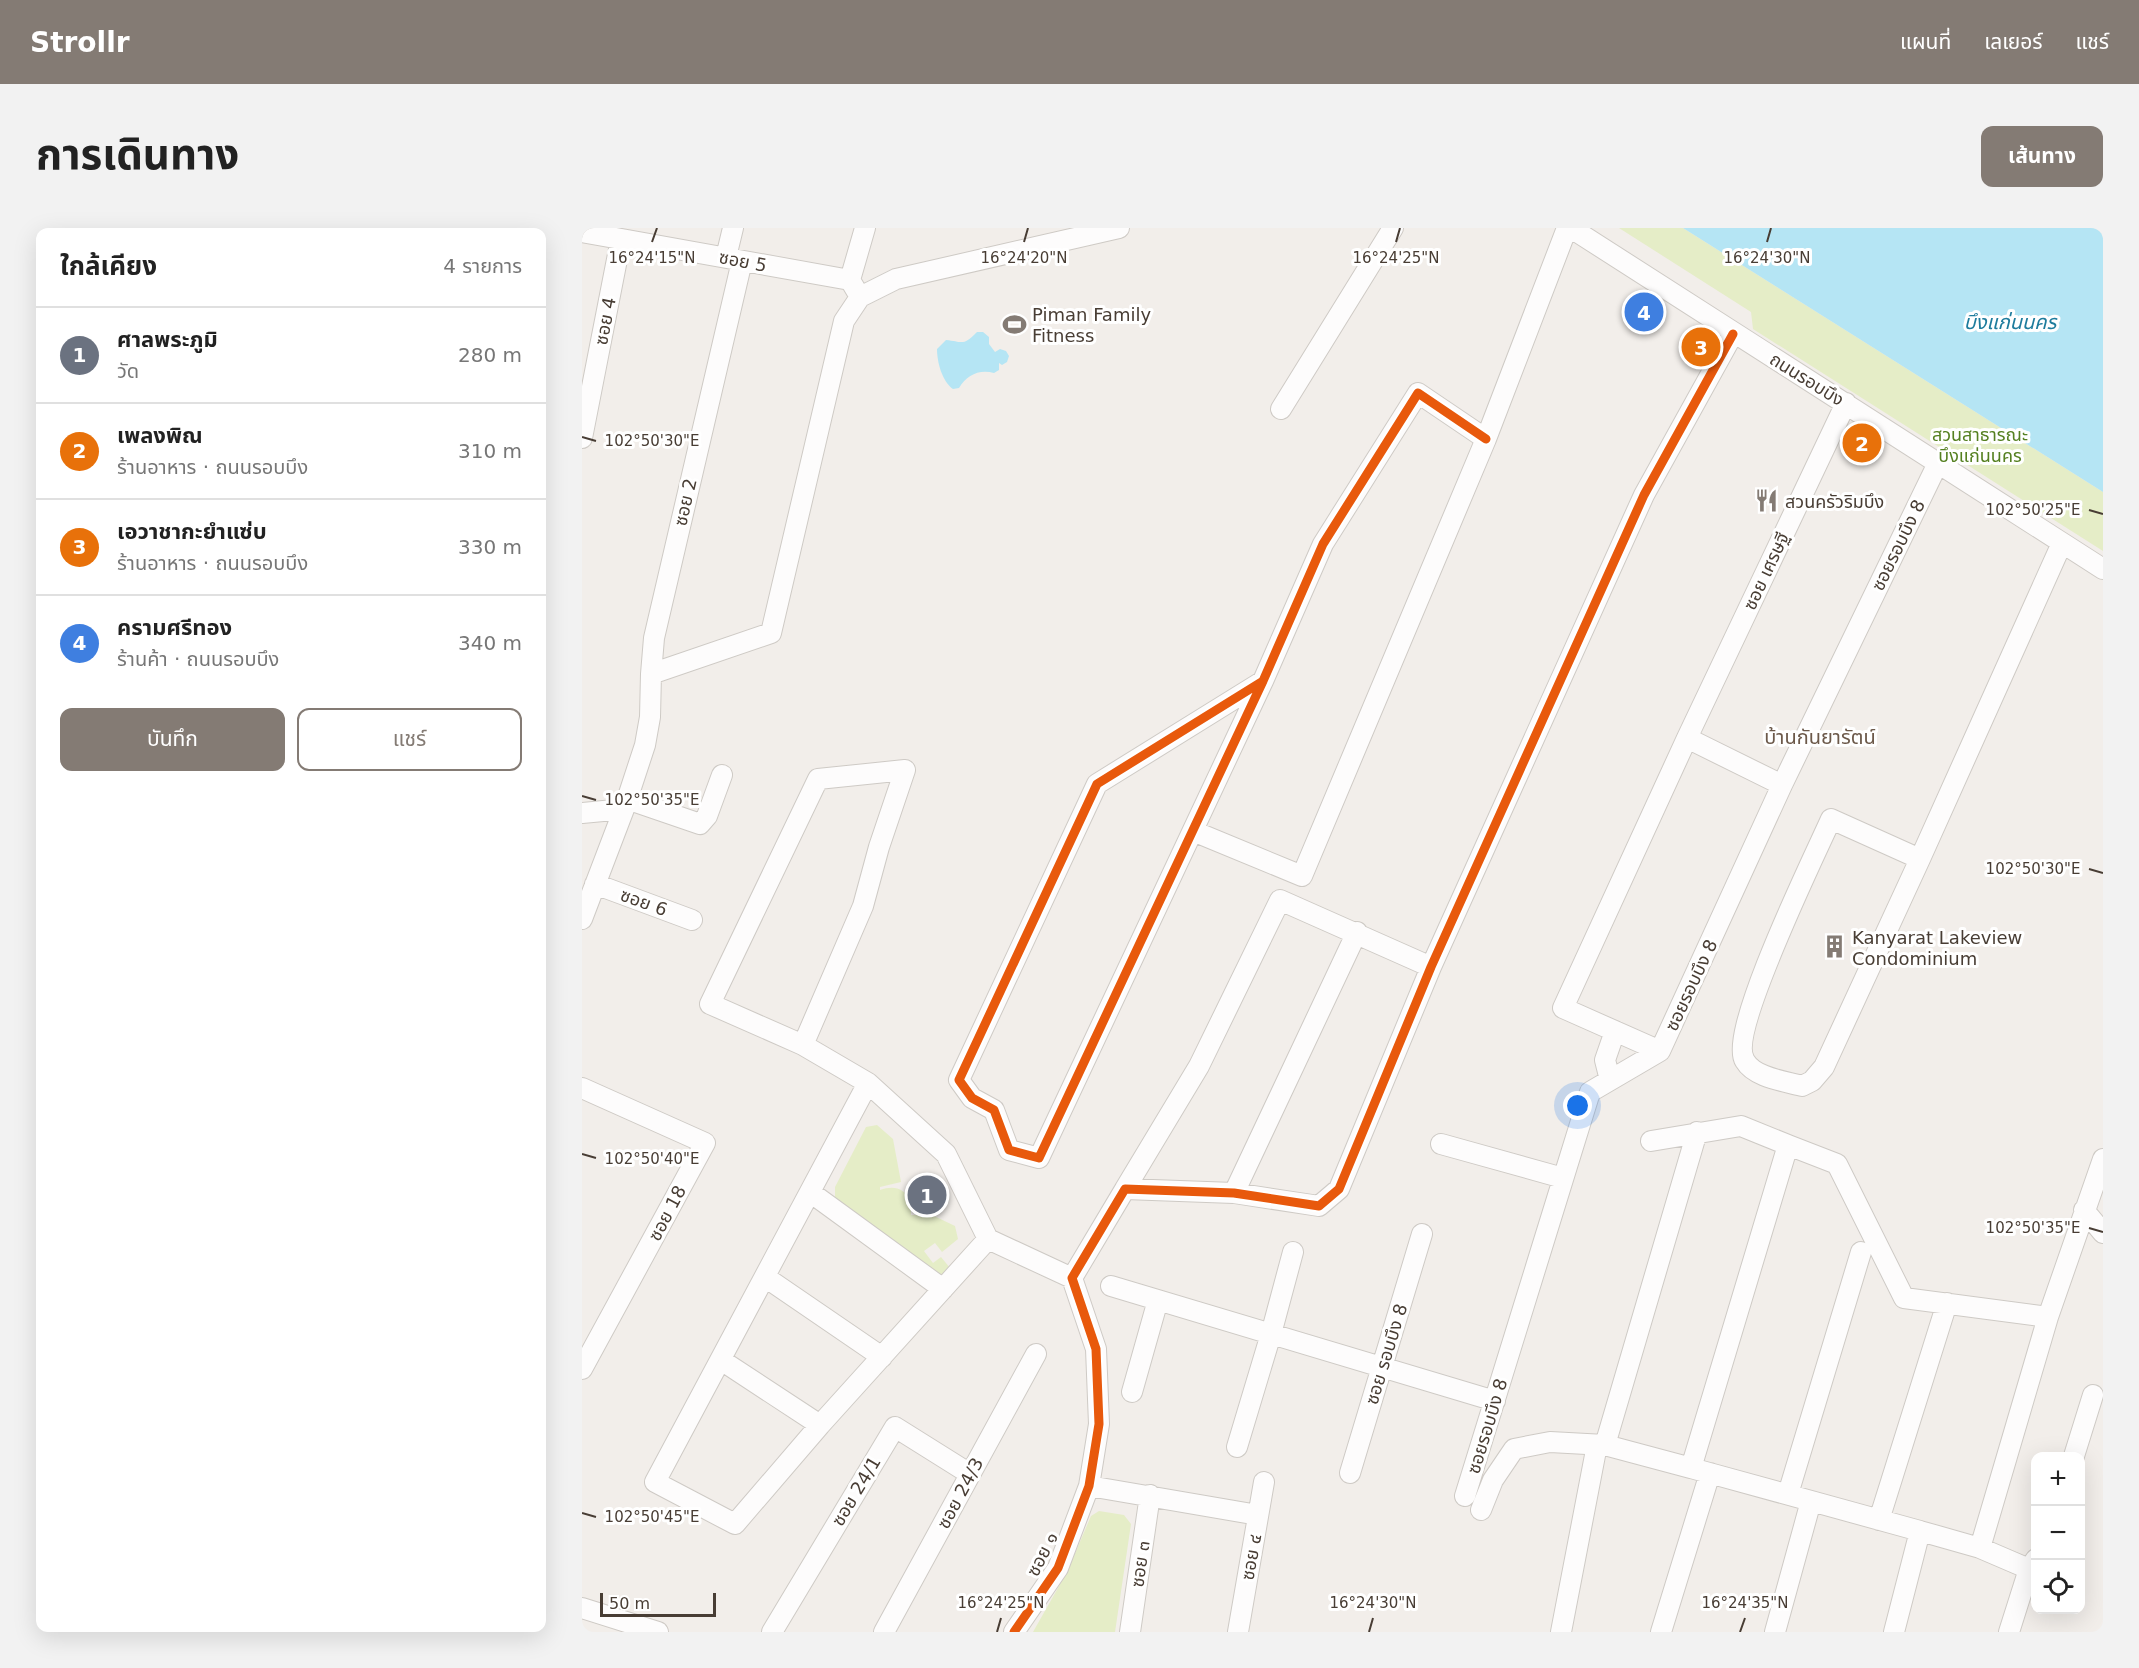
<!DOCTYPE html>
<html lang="th">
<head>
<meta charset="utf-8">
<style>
	:root { --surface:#fff; --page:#f2f2f2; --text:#222; --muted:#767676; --line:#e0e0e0; --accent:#847b74 }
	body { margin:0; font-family:"DejaVu Sans","Noto Sans Thai",sans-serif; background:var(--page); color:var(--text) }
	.controls { position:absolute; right:18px; bottom:18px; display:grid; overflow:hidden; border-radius:12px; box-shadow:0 6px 24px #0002 }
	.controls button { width:54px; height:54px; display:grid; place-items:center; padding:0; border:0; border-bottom:2px solid var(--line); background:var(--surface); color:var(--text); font:30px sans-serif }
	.scale { position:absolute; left:18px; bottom:15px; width:116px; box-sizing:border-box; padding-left:6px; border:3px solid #483d34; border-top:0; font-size:16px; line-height:21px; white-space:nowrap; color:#483d34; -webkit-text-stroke:4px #fff; paint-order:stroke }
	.you { position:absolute; left:996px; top:878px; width:21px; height:21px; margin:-15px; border:4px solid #fff; border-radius:50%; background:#1a73e8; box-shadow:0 0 0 9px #1a73e833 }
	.badge { display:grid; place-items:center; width:39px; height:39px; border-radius:50%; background:var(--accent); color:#fff; font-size:20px; font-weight:700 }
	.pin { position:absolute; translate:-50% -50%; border:3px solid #fff; box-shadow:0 2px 6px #0006 }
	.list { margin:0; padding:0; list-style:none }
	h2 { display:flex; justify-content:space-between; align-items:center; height:78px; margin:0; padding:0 24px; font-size:26px }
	h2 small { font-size:20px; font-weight:400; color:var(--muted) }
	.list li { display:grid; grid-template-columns:39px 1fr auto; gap:18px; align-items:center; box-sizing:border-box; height:96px; padding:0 24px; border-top:2px solid var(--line) }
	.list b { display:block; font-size:22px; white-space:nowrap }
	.list p { margin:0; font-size:20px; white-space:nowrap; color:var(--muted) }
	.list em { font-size:20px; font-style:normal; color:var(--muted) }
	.actions { display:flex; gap:12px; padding:18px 24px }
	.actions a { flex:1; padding:14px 0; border:2px solid var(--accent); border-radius:12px; text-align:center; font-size:21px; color:var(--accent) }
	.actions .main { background:var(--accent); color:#fff }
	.icon { flex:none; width:33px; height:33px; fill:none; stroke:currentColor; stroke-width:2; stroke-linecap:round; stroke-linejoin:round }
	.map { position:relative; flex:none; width:1521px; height:1404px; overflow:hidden; border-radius:12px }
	header { display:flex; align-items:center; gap:36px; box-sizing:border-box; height:84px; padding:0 30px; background:var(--accent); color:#fff }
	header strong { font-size:28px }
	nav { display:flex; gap:33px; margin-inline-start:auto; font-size:21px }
	.intro { display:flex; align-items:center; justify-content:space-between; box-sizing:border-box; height:144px; padding:0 36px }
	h1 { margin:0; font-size:42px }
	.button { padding:15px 27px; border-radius:12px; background:var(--accent); color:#fff; font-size:21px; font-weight:700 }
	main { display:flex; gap:36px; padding:0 36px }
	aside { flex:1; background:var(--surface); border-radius:12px; box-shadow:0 6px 24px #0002 }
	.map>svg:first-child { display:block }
</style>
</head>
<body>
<header>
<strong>Strollr</strong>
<nav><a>แผนที่</a><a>เลเยอร์</a><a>แชร์</a></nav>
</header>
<div class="intro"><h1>การเดินทาง</h1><a class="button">เส้นทาง</a></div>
<main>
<aside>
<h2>ใกล้เคียง<small>4 รายการ</small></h2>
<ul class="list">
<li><span class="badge" style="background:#6b7280">1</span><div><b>ศาลพระภูมิ</b><p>วัด</p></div><em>280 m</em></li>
<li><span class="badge" style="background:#e8710a">2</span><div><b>เพลงพิณ</b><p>ร้านอาหาร · ถนนรอบบึง</p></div><em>310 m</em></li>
<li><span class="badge" style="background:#e8710a">3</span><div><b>เอวาชากะยำแซ่บ</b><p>ร้านอาหาร · ถนนรอบบึง</p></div><em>330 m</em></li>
<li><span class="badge" style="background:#3f7fe0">4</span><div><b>ครามศรีทอง</b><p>ร้านค้า · ถนนรอบบึง</p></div><em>340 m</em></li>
</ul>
<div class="actions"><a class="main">บันทึก</a><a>แชร์</a></div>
</aside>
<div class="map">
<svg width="1521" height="1404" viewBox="0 0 1521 1404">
	<rect width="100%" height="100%" fill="#f2eeea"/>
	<path fill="#e5edc7" d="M1037,0H1101L1521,264V323L1171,101L1169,84Z
		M295,897L311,911L319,954L298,959V962C312,957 322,960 329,973V987H350L373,998L376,1011L360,1024L353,1015L342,1023L351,1035L359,1029L368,1040L360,1049L253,974V959L284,899Z
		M517,1283L542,1287L549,1296L533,1404H451L485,1344L509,1288Z"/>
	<path fill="#b5e5f4" d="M1101,0H1521V264Z
		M395,104H401L407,109V116L413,124L418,121L424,123L427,128L425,134L420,137L417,135V142L412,145C397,141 385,147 377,160L371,161C360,153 355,134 355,121L364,112C382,114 381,118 395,104Z"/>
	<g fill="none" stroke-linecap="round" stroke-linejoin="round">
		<defs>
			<path id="minor" d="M989,0L1521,341
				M0,4L268,52L278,69
				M144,29L151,0
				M268,52L283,0
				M699,181L811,0
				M0,210L39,11
				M69,446L72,410L160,33
				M681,453L457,930L427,922L412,882L390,870L377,852L515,556L681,453L741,316L836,165L904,211
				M1105,510L1200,557
				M45,571L118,596L125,588L140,547
				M0,585L42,581
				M611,603L720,648L904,211L985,0
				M1338,631L1249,591C1233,627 1145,806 1163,833C1173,850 1203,853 1220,858L1230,853L1242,839L1338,631L1480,315
				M13,656L110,692
				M0,691L42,581L63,517L68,489L69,446L189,405L262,93L278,69L314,51L537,0
				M221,817L281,678L297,619L323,542L236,551L128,776L221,817L286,855L364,926L406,1011L490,1050
				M1078,823L981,780L1105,510L1264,175
				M1028,852L1023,832L1033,803
				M286,855L73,1254L153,1296L238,1197L406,1011
				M0,860L123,915L0,1141
				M1069,913L1159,898L1206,917
				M859,916L981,950
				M543,961L617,838L698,672L849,739
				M228,964L361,1061
				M652,965L775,704
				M1502,982L1521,1005
				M183,1049L300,1129
				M529,1058L913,1173
				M139,1132L238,1197
				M550,1164L576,1072
				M1023,1217L1115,904
				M655,1219L689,1106L711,1024
				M1492,1228L1511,1167
				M768,1245L840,1006
				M507,1258L676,1287
				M1206,1266L1279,1024
				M883,1268L1008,864L1078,823L1200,557L1356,235
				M899,1282L911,1252L932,1221L968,1214L1023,1217L1109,1240
				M1297,1292L1365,1075
				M1338,1303L1109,1240L1206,917L1255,936L1322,1070L1466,1089
				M1398,1320L1466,1089L1521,931
				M0,1380L76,1404
				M190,1404L313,1199L388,1246
				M302,1404L454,1126
				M432,1404L476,1340L507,1258L517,1196L514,1121L490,1050L543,961L652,965L737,978L757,961L849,739L1062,267L1151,106
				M548,1404L568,1267
				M656,1404L682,1254
				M979,1404L1015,1217
				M1079,1404L1128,1245
				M1193,1404L1229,1273
				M1312,1404L1338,1303L1398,1320L1447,1341
				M1427,1404L1447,1341L1454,1331"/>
		</defs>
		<use href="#minor" stroke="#cecac5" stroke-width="22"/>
		<use href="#minor" stroke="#fdfcfc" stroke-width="20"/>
		<defs>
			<path id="cycleway" d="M681,453L457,930L427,922L412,882L390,870L377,852L515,556L681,453L741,316L836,165L904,211
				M432,1404L476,1340L507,1258L517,1196L514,1121L490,1050L543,961L652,965L737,978L757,961L849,739L1062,267L1151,106"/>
		</defs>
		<use href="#cycleway" stroke="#fff" stroke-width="13"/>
		<use href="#cycleway" stroke="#e8590c" stroke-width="9"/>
	</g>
	<path fill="none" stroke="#483d34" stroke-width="2" d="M70,14L75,0M442,14L446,0M814,14L818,0M1185,14L1189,0M0,209L14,213M1507,282L1521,286M0,568L14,572M1507,641L1521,645M0,926L14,930M1507,1000L1521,1004M0,1285L14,1289M415,1404L419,1390M787,1404L791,1390M1158,1404L1163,1390"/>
	<defs>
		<symbol id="stadium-bare" viewBox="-9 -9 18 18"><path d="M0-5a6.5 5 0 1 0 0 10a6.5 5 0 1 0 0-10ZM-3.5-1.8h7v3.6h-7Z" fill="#847b74" stroke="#fff" stroke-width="2.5" paint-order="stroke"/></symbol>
		<symbol id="restaurant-bare" viewBox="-9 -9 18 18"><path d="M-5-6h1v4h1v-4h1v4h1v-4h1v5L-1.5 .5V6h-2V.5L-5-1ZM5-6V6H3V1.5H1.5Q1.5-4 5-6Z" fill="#847b74" stroke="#fff" stroke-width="2.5" paint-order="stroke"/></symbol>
		<symbol id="building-bare" viewBox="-9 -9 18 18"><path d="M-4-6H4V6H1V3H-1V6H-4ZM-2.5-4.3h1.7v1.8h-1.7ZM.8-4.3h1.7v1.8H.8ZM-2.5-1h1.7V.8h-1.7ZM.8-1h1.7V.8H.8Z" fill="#847b74" stroke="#fff" stroke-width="2.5" paint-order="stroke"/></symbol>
	</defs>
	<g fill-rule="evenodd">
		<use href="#stadium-bare" x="416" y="80" width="33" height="33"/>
		<use href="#restaurant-bare" x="1168" y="256" width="33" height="33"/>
		<use href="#building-bare" x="1236" y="702" width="33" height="33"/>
	</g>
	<g text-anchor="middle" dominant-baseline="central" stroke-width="6" stroke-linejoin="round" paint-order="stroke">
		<g font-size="18" fill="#483d34" stroke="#fff">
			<text transform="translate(161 33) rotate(11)">ซอย 5</text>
			<text transform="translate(23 93) rotate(-79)">ซอย 4</text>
			<text transform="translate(1225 151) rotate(32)">ถนนรอบบึง</text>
			<text transform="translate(103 274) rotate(-77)">ซอย 2</text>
			<text transform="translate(1316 317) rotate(-64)">ซอยรอบบึง 8</text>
			<text transform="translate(1184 343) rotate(-65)">ซอย เศรษฐี</text>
			<text transform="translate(62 674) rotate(20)">ซอย 6</text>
			<text transform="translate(1109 757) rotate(-65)">ซอยรอบบึง 8</text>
			<text transform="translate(85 985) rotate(-62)">ซอย 18</text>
			<text transform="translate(804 1126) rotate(-73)">ซอย รอบบึง 8</text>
			<text transform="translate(905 1198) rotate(-73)">ซอยรอบบึง 8</text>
			<text transform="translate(274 1263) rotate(-59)">ซอย 24/1</text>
			<text transform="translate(378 1265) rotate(-62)">ซอย 24/3</text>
			<text transform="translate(460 1326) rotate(-63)">ซอย ๑</text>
			<text transform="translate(669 1329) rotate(-80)">ซอย ๔</text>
			<text transform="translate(558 1336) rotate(-82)">ซอย ๓</text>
		</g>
		<g font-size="18" fill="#483d34" stroke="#fff" text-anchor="start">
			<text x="450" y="86">Piman Family<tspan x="450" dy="21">Fitness</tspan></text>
			<text x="1203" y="273">สวนครัวริมบึง</text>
			<text x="1270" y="709">Kanyarat Lakeview<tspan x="1270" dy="21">Condominium</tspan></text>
		</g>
		<g font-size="18" fill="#558021" stroke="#fff">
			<text x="1398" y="206">สวนสาธารณะ<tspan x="1398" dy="21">บึงแก่นนคร</tspan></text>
		</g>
		<g font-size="20" font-style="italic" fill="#1e7c9d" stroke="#fff">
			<text x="1428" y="94">บึงแก่นนคร</text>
		</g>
		<g font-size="20" fill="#6c594a" stroke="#fff">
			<text x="1238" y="509">บ้านกันยารัตน์</text>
		</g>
	</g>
	<g font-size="15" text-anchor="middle" fill="#483d34" stroke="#fff" stroke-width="6" stroke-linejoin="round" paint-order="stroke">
		<text x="70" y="35">16°24'15"N</text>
		<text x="442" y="35">16°24'20"N</text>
		<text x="814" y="35">16°24'25"N</text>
		<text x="1185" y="35">16°24'30"N</text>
		<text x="70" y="218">102°50'30"E</text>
		<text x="1451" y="287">102°50'25"E</text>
		<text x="70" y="577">102°50'35"E</text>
		<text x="1451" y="646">102°50'30"E</text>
		<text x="70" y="936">102°50'40"E</text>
		<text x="1451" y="1005">102°50'35"E</text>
		<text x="70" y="1294">102°50'45"E</text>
		<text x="419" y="1380">16°24'25"N</text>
		<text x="791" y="1380">16°24'30"N</text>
		<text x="1163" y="1380">16°24'35"N</text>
	</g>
</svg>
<div class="controls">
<button>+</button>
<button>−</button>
<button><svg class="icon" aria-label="locate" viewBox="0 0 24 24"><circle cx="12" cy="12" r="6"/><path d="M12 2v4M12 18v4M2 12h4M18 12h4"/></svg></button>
</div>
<div class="scale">50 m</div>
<div class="you"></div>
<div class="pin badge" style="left:345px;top:967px;background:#6b7280">1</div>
<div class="pin badge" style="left:1280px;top:215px;background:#e8710a">2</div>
<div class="pin badge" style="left:1119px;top:119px;background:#e8710a">3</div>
<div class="pin badge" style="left:1062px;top:84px;background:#3f7fe0">4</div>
</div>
</main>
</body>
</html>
